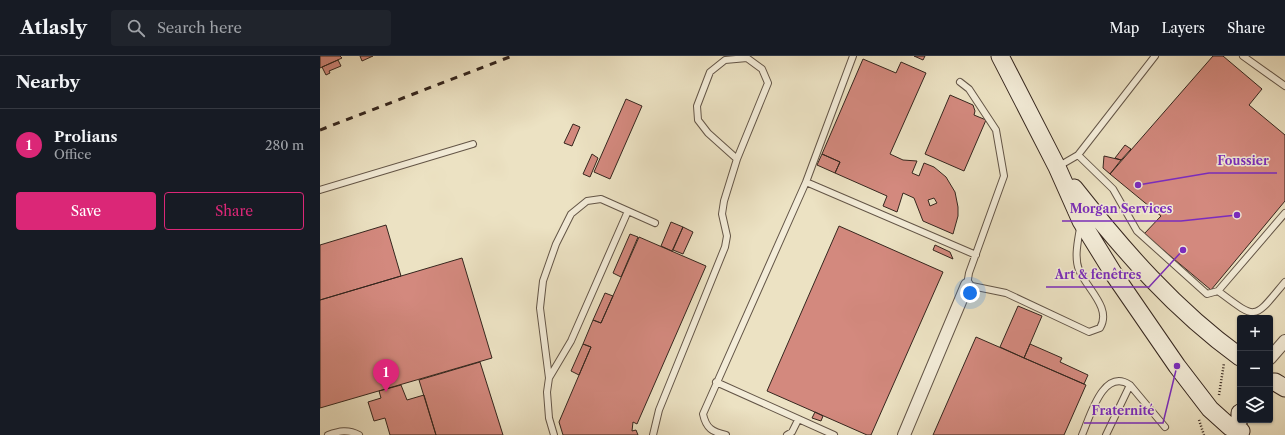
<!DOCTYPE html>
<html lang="en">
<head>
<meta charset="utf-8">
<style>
	:root { --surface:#171b24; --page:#20242c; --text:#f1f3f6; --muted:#9ea1a6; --line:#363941; --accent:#db2777 }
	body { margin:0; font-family:"Libre Caslon Text",serif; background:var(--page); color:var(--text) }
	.controls { position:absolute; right:12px; bottom:12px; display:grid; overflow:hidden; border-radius:4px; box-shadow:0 1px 3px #0004 }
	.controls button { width:36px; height:36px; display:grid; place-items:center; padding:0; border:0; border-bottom:1px solid var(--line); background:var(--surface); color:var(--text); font:20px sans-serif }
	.you { position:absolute; left:650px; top:237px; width:14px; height:14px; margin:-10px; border:3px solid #fff; border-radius:50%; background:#1a73e8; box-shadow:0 0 0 6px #1a73e833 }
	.badge { display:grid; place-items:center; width:26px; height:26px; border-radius:50%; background:var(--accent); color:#fff; font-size:13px; font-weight:700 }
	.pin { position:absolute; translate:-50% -33px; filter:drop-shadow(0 1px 2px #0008) }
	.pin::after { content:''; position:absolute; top:21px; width:14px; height:12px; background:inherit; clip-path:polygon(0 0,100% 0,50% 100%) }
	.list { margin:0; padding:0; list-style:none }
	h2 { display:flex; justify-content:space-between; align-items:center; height:52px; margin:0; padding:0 16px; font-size:17px }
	h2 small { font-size:13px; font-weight:400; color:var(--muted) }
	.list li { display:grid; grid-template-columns:26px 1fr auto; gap:12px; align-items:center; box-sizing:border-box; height:72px; padding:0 16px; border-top:1px solid var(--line) }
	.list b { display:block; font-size:15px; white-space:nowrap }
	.list p { margin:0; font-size:13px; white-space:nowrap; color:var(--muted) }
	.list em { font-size:13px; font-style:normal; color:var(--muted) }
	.actions { display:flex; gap:8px; padding:12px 16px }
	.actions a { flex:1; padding:9px 0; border:1px solid var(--accent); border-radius:4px; text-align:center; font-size:14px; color:var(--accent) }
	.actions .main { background:var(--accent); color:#fff }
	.icon { flex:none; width:22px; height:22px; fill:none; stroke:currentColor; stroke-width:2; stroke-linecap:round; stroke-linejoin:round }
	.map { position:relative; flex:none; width:965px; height:379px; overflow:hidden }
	header { display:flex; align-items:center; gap:24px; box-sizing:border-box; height:56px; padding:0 20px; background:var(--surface); border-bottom:1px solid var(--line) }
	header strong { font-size:19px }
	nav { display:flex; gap:22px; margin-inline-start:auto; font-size:14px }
	.search { width:280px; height:36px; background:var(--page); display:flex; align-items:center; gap:10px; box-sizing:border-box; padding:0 14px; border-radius:4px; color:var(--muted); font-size:15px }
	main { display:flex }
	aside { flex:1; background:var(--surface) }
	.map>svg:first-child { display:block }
</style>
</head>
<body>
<header>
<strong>Atlasly</strong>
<div class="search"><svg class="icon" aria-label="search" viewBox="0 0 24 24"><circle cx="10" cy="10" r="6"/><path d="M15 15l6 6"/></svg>Search here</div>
<nav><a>Map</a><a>Layers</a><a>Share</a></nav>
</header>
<main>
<aside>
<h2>Nearby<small></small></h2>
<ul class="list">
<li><span class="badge">1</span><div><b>Prolians</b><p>Office</p></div><em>280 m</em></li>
</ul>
<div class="actions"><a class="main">Save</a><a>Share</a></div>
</aside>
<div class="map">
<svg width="965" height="379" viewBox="0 0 965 379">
	<rect width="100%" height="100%" fill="#ece2c3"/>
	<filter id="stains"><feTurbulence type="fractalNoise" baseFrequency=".005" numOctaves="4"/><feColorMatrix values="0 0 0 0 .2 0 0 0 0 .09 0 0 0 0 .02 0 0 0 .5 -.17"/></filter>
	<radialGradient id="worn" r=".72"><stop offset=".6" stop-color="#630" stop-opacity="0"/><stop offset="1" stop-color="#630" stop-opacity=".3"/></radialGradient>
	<path fill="#d3897e" stroke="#35261e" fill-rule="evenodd" d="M0,0H20L22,2L0,12Z
		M40,0H53L42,5Z
		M594,0H605L603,4Z
		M893,0H903L942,33L929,49L965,79V145L891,234L824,178L841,160L790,118Z
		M543,3L576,17L581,6L606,17L570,98L583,104L597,105L592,117L599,120L604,107L614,111L626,121L635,136L638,151V160L633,178L603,165L594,142L583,137L577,156L563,150L567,140L515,117L520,106L502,98ZM614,142L617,147L610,150L608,144Z
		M18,4L21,10L9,15L10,17L6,19L2,11Z
		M630,39L653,49L655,55L654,59L666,64L644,115L605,98Z
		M306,43L322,50L290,123L274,116Z
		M253,68L260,71L252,90L244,87Z
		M805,89L811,93L801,104L795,102Z
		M272,98L278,102L270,121L263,118Z
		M502,98L520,106L515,117L497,109Z
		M784,100L801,104L790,118L783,112Z
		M351,166L363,171L352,195L341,190Z
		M66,169L81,220L0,244V189Z
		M519,170L623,216L551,379H547L447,335Z
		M363,171L373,176L363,198L353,194Z
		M310,178L318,181L301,221L293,217Z
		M319,181L386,210L317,368L313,366L312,375L316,374L318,379H243L239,366L271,291L263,288L273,264L281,267Z
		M615,189L630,196L633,203L613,194Z
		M142,202L172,302L0,352V244Z
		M285,237L293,240L281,267L273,264Z
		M698,250L722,260L704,302L680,291Z
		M656,281L766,329L744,379H613Z
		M263,288L271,291L259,319L251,315Z
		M710,288L742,302L740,306L768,319L764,328L704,302Z
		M160,306L183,379H116L99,324Z
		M81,329L87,344L104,339L116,379H70L65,362L54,365L48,346L61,342L59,335Z
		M495,356L503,360L501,365L492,362Z"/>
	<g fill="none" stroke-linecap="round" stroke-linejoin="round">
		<defs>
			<path id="lane" d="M923,0L965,30
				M640,26L649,33L676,74L684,120L649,217L647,229L686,237L769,276L780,272C792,252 767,233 759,214C754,201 758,185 760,172
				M758,99L793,133L817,175L887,238L898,235
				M739,110L758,99L835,0
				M486,126L656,199
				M0,134L153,88
				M965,157L898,235C938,265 933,264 965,226
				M229,322L220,252L223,225L236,188L251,158L267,145L281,143L335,167
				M396,326L514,379
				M8,379C19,375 28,373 39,379
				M234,379L229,362L227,336L229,322L251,285L308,155
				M333,379L339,354L405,191L407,180L402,158L404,145L417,103L448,27L442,13L427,2L405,4L390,16L377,50L378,64L388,77L417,103
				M406,379C392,376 386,372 383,358L486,126L533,0
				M467,379L472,376L478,364
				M762,379C770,361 783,311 810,329L845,371
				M786,379L810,329"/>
			<path id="street" d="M950,302L965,285
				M584,379L647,229"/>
			<path id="secondary" d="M680,0L737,111L761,165L795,220L857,310L890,353L910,371L921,375
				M754,132C803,194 855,254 920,301
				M950,326H955L965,332
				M920,357V362"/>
		</defs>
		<use href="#lane" stroke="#635547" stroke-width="8"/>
		<use href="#street" stroke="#635547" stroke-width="14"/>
		<use href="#secondary" stroke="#35261e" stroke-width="19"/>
		<path stroke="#35261e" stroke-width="2.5" stroke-dasharray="1 2" stroke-linecap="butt" d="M899,339L904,307
			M879,364L884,379"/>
		<use href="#lane" stroke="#f3ecd8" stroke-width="6"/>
		<use href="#street" stroke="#f3ecd8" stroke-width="12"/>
		<use href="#secondary" stroke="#f3ecd8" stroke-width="17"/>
		<path stroke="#35261e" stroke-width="3" stroke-dasharray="7 7" stroke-linecap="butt" d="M0,74L192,0"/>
	</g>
	<path fill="none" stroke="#7b2cbf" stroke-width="1.5" d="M818 129L889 117H957M917 159L861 165H742M863 194L829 231H726M857 310L843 367H764"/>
	<g fill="#7b2cbf" stroke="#f3ecd8" stroke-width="1.5">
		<circle cx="818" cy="129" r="4"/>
		<circle cx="917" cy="159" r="4"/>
		<circle cx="863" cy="194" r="4"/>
		<circle cx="857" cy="310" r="4"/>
	</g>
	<g font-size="12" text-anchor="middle" font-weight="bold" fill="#7b2cbf" stroke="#f3ecd8" stroke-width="3" stroke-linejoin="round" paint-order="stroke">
		<text x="923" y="109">Foussier</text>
		<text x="801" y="157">Morgan Services</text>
		<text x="778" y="223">Art &amp; fenêtres</text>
		<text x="803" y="359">Fraternité</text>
	</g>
	<rect width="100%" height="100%" filter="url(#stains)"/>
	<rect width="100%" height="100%" fill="url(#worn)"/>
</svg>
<div class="controls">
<button>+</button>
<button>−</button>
<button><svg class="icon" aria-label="layers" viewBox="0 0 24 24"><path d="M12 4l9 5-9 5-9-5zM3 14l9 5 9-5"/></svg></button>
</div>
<div class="you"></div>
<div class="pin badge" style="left:66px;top:336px">1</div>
</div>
</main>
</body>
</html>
